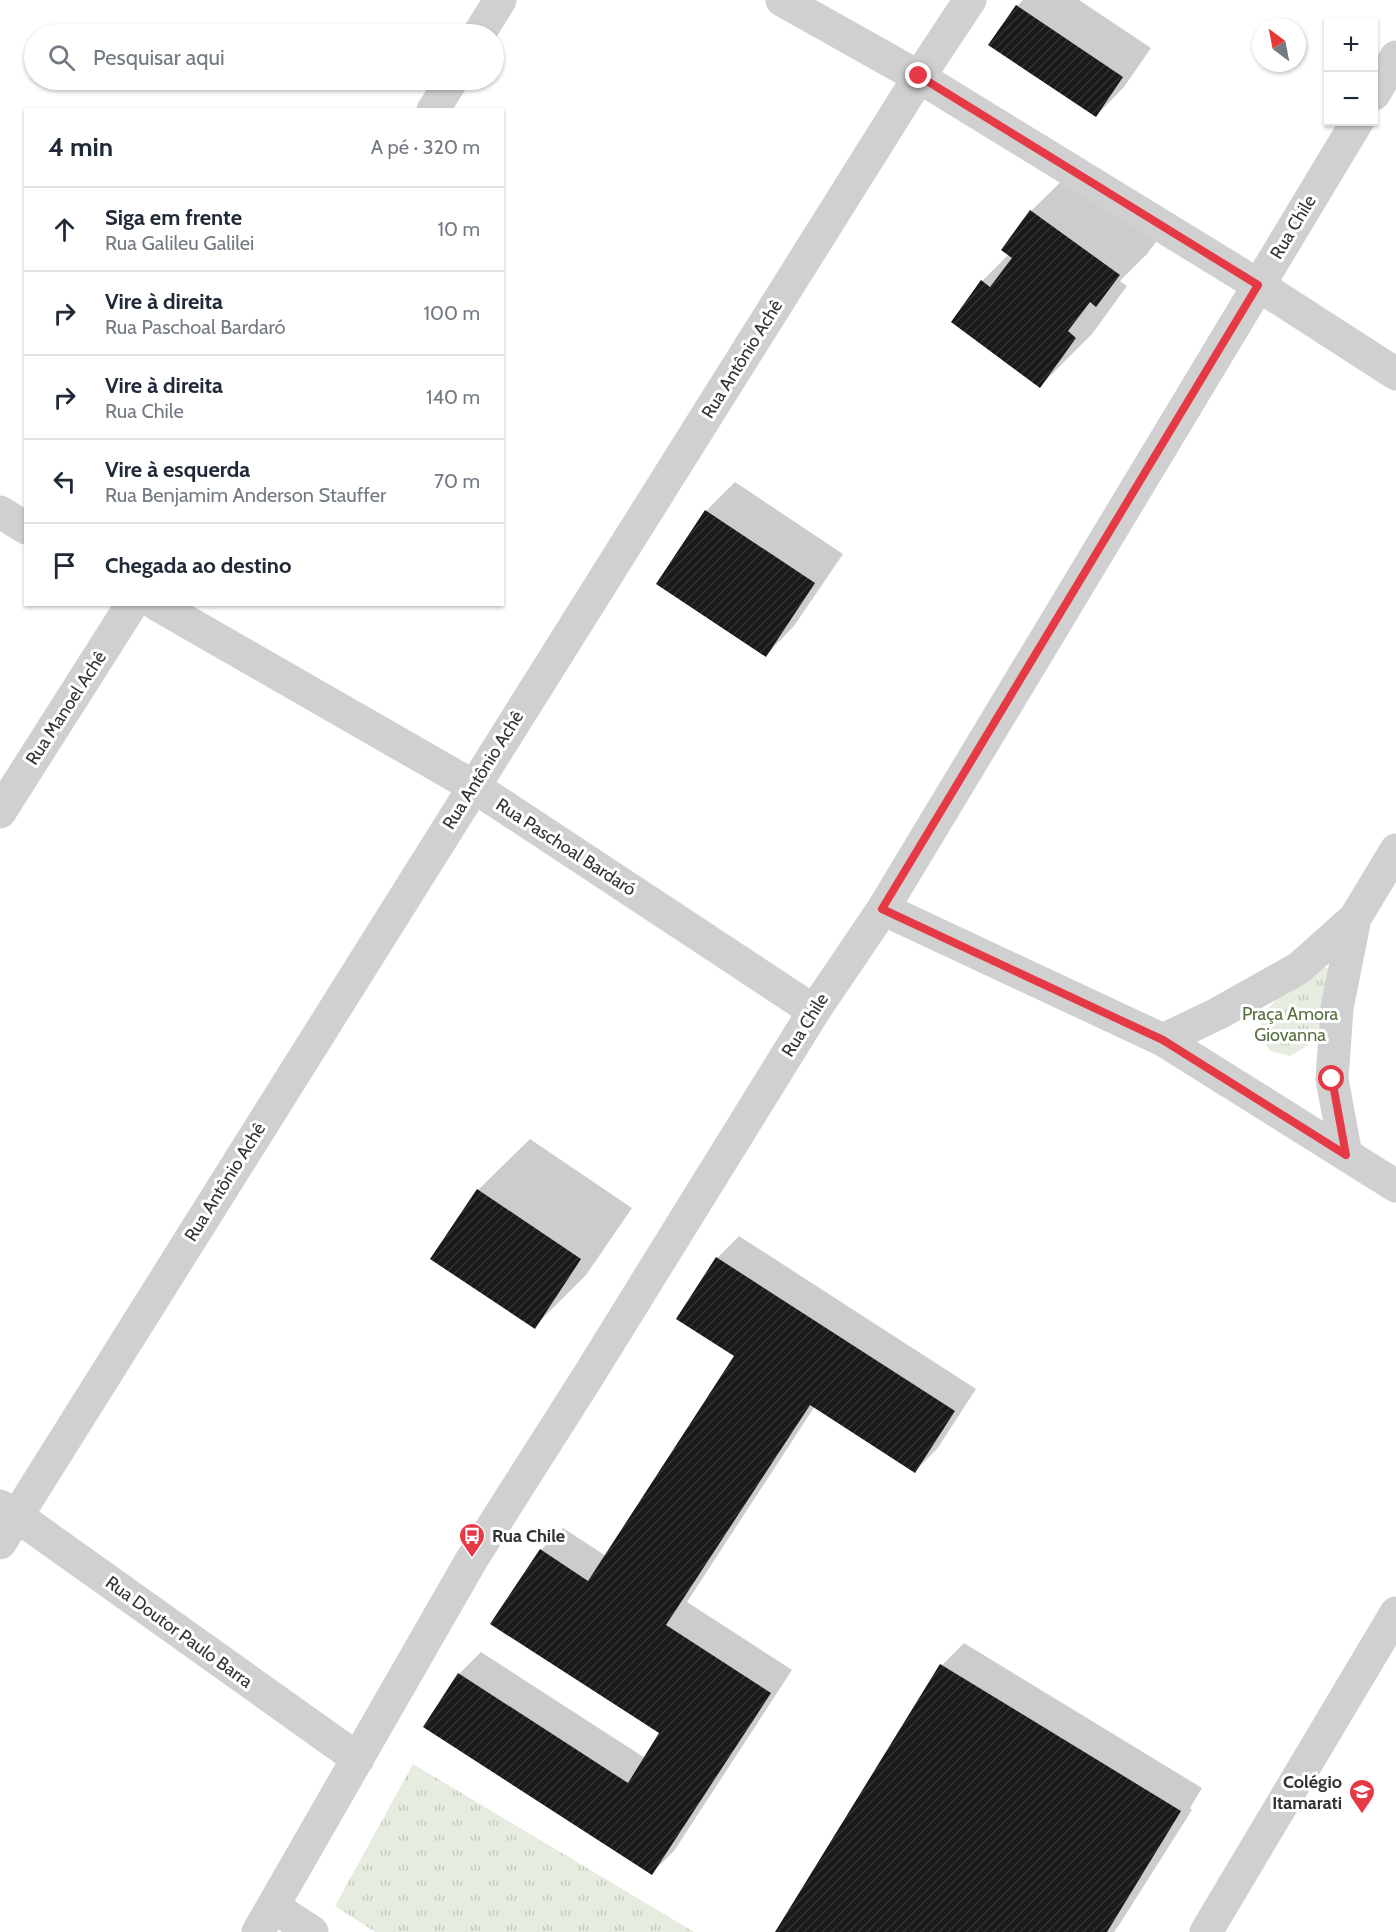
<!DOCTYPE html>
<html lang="pt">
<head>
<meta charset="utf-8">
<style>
	:root { --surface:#fff; --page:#f6f6f7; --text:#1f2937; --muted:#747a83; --line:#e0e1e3 }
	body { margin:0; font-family:Cabin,sans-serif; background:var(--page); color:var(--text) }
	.controls { position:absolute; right:18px; top:18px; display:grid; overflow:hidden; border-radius:0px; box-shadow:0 2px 4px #0004 }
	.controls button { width:54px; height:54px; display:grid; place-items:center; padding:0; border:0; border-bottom:2px solid var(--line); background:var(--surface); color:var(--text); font:30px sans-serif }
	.compass { position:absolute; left:1252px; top:18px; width:54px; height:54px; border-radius:50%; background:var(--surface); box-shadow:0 2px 4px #0004; rotate:328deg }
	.stop { position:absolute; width:18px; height:18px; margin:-14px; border:4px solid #e63946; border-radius:50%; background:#fff }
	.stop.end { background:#e63946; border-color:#fff; box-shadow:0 2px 6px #0008 }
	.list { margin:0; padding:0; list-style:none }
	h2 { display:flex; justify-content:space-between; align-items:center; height:78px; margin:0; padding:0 24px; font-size:26px }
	h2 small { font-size:20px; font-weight:400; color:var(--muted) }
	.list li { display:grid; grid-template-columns:39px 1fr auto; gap:18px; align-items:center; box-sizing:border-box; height:84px; padding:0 24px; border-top:2px solid var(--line) }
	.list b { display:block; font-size:22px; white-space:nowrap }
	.list p { margin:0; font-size:20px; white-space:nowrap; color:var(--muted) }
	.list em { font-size:20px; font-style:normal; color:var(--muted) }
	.icon { flex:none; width:33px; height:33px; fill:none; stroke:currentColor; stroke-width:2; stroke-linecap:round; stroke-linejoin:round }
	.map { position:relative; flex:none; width:1396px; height:1932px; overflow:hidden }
	.search { position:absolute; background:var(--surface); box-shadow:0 2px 4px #0004; left:24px; top:24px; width:480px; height:66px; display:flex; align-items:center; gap:15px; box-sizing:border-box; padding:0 21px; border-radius:33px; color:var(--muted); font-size:22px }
	.panel { position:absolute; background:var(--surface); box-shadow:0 2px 4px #0004; left:24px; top:108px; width:480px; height:498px; border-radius:0px }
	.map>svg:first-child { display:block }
</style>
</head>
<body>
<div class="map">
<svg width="1396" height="1932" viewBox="0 0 1396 1932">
	<defs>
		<pattern id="park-tufts" width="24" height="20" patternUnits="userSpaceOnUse" patternTransform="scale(1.5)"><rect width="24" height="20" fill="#e6ecdf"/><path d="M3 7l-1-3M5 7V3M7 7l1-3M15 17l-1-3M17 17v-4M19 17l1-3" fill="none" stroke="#c6cbc0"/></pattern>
		<pattern id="building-hatch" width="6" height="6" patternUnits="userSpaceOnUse" patternTransform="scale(1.5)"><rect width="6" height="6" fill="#1a1a1a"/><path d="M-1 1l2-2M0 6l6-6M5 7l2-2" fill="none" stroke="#333"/></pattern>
	</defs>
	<rect width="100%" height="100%" fill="#fff"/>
	<path fill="url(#park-tufts)" d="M1320,963L1329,970L1323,1016L1312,1043L1290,1056L1270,1051L1258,1033L1266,1010L1285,991Z
		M413,1764L694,1932H375L335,1906Z"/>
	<path fill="#0003" d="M1023,0H1079L1151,48L1124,87L1096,116L1017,6Z
		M1083,160L1170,223L1147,254L1120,281L1127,286L1092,334L1040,386L982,281L1009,254L1031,211Z
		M735,482L843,554L794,626L766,655L706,511Z
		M530,1139L632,1208L586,1275L534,1327L478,1190Z
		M739,1236L976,1389L937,1449L915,1471L815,1406L687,1602L792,1670L674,1851L652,1873L459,1674L481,1652L645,1758L661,1733L541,1550L563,1528L606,1556L736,1355L717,1258Z
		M964,1643L1202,1788L1190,1808L1192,1810L1119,1925L1114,1932H777L942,1665Z"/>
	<path fill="url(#building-hatch)" d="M1016,5L1123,77L1096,117L988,45Z
		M1030,210L1120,275L1096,307L1090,302L1068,331L1076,338L1040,388L951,322L981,280L990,287L1012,258L1001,250Z
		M705,510L815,583L766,657L656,584Z
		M477,1189L581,1259L535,1329L430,1259Z
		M716,1257L955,1411L915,1473L810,1405L666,1625L771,1693L652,1875L423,1727L458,1673L628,1783L659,1733L490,1624L540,1549L588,1581L734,1356L676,1319Z
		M940,1664L1181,1811L1107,1932H775Z"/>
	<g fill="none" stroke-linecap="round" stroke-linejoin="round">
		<path stroke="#d0d0d0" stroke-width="33" d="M782,0L919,77L1258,285L1396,374
			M479,34L500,0
			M1374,94L1396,57
			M433,110L452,80
			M0,512L26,528
			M156,604L473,786L814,1011
			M0,812L132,604
			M883,909L1163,1040L1396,1186
			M1163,1040L1219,1013L1299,968L1355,918L1396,850
			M1346,1155L1332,1079L1337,1008L1355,918
			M0,1506L17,1516L358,1759
			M0,1543L919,77L970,0
			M274,1907L312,1932
			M258,1932L472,1559L587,1378L814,1011L883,909L1357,122
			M1206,1932L1396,1613"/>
	</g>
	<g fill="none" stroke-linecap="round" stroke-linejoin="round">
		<path stroke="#e63946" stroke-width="8" d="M919,76L1258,285L882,909L1163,1040L1346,1155L1332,1079"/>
	</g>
	<defs>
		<symbol id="bus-pin" viewBox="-11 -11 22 30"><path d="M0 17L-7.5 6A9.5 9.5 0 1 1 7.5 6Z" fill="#e63946" stroke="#fff"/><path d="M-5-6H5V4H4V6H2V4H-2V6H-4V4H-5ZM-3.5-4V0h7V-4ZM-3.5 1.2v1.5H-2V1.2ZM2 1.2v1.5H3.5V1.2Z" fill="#fff"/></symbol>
		<symbol id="school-pin" viewBox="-11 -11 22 30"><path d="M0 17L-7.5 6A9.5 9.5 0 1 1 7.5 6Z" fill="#e63946" stroke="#fff"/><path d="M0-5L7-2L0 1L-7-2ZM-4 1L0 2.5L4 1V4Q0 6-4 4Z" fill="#fff"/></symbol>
	</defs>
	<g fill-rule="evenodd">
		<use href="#bus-pin" x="457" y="1521" width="30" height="40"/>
		<use href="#school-pin" x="1347" y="1777" width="30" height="40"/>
	</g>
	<g text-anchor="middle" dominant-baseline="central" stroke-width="6" stroke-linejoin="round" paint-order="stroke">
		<g font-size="18" fill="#333" stroke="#fff">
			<text transform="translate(1293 227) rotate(-59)">Rua Chile</text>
			<text transform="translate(742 359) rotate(-58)">Rua Antônio Achê</text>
			<text transform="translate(66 708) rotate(-57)">Rua Manoel Achê</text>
			<text transform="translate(483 770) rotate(-58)">Rua Antônio Achê</text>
			<text transform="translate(566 847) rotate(33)">Rua Paschoal Bardaró</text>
			<text transform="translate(805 1025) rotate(-58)">Rua Chile</text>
			<text transform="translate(225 1182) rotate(-58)">Rua Antônio Achê</text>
			<text transform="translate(179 1632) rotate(36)">Rua Doutor Paulo Barra</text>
		</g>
		<g font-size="18" fill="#56703f" stroke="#fff">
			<text x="1290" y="1014">Praça Amora<tspan x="1290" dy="21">Giovanna</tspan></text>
		</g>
		<g font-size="18" font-weight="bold" fill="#333" stroke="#fff" text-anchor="start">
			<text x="492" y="1536">Rua Chile</text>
			<text x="1342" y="1782" text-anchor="end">Colégio<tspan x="1342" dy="21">Itamarati</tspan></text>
		</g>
	</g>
</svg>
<div class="controls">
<button>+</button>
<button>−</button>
</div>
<svg class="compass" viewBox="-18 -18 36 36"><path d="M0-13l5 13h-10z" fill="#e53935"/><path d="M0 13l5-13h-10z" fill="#747a83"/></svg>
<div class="stop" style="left:1332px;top:1079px"></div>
<div class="stop end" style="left:919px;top:76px"></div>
<div class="search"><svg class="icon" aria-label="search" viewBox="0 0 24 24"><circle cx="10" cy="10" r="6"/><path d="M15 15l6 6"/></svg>Pesquisar aqui</div>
<section class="panel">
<h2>4 min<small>A pé · 320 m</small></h2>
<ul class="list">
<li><svg class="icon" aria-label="ahead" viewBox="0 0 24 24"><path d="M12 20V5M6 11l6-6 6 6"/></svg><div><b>Siga em frente</b><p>Rua Galileu Galilei</p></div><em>10 m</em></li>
<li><svg class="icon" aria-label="right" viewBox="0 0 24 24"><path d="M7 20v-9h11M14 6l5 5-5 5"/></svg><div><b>Vire à direita</b><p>Rua Paschoal Bardaró</p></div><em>100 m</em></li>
<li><svg class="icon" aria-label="right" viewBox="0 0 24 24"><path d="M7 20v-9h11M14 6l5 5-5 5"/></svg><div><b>Vire à direita</b><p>Rua Chile</p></div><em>140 m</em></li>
<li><svg class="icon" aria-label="left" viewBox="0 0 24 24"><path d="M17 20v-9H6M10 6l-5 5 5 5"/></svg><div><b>Vire à esquerda</b><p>Rua Benjamim Anderson Stauffer</p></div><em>70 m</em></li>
<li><svg class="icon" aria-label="arrive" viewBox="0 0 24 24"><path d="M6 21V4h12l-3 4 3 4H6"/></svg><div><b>Chegada ao destino</b></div></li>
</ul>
</section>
</div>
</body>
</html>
